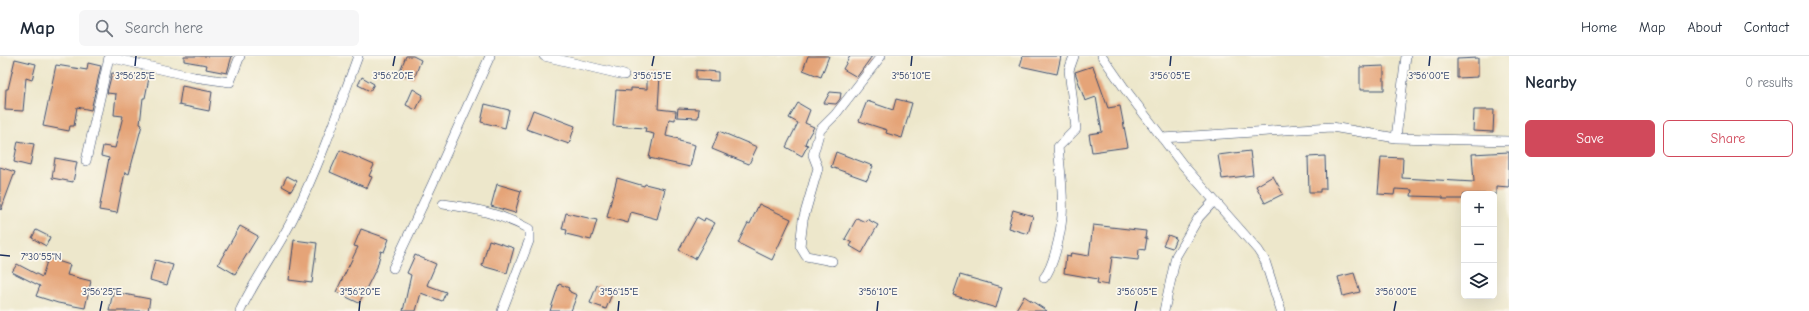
<!DOCTYPE html>
<html lang="en">
<head>
<meta charset="utf-8">
<style>
	:root { --surface:#fff; --page:#f6f6f7; --text:#1f2937; --muted:#747a83; --line:#e0e1e3; --accent:#d1495b }
	body { margin:0; font-family:"Comic Neue",sans-serif; background:var(--page); color:var(--text) }
	.controls { position:absolute; right:12px; bottom:12px; display:grid; overflow:hidden; border-radius:6px; box-shadow:0 4px 16px #0002 }
	.controls button { width:36px; height:36px; display:grid; place-items:center; padding:0; border:0; border-bottom:1px solid var(--line); background:var(--surface); color:var(--text); font:20px sans-serif }
	.list { margin:0; padding:0; list-style:none }
	h2 { display:flex; justify-content:space-between; align-items:center; height:52px; margin:0; padding:0 16px; font-size:17px }
	h2 small { font-size:13px; font-weight:400; color:var(--muted) }
	.actions { display:flex; gap:8px; padding:12px 16px }
	.actions a { flex:1; padding:9px 0; border:1px solid var(--accent); border-radius:6px; text-align:center; font-size:14px; color:var(--accent) }
	.actions .main { background:var(--accent); color:#fff }
	.icon { flex:none; width:22px; height:22px; fill:none; stroke:currentColor; stroke-width:2; stroke-linecap:round; stroke-linejoin:round }
	.map { position:relative; flex:none; width:1509px; height:255px; overflow:hidden }
	header { display:flex; align-items:center; gap:24px; box-sizing:border-box; height:56px; padding:0 20px; background:var(--surface); border-bottom:1px solid var(--line) }
	header strong { font-size:19px }
	nav { display:flex; gap:22px; margin-inline-start:auto; font-size:14px }
	.search { width:280px; height:36px; background:var(--page); display:flex; align-items:center; gap:10px; box-sizing:border-box; padding:0 14px; border-radius:6px; color:var(--muted); font-size:15px }
	main { display:flex }
	aside { flex:1; background:var(--surface) }
	.map>svg:first-child { display:block }
</style>
</head>
<body>
<header>
<strong>Map</strong>
<div class="search"><svg class="icon" aria-label="search" viewBox="0 0 24 24"><circle cx="10" cy="10" r="6"/><path d="M15 15l6 6"/></svg>Search here</div>
<nav><a>Home</a><a>Map</a><a>About</a><a>Contact</a></nav>
</header>
<main>
<div class="map">
<svg width="1509" height="255" viewBox="0 0 1509 255">
	<rect width="100%" height="100%" fill="#fbf7ec"/>
	<filter id="ink" filterUnits="userSpaceOnUse"><feTurbulence type="fractalNoise" baseFrequency=".025" numOctaves="2"/><feDisplacementMap in="SourceGraphic" scale="8" xChannelSelector="R" yChannelSelector="G"/><feConvolveMatrix kernelMatrix="1 2 1 2 8 2 1 2 1" color-interpolation-filters="sRGB"/></filter>
	<filter id="wash" filterUnits="userSpaceOnUse"><feTurbulence type="fractalNoise" baseFrequency=".012" numOctaves="4" result="noise"/><feDisplacementMap in="SourceGraphic" scale="16" xChannelSelector="R" yChannelSelector="G"/><feGaussianBlur stdDeviation="0.9" result="paint"/><feColorMatrix in="noise" values="0 0 0 0 0 0 0 0 0 0 0 0 0 0 0 0 0 1.4 0 .05"/><feComposite in="paint" operator="in"/></filter>
	<g filter="url(#wash)">
		<rect width="100%" height="100%" fill="#ede7cb"/>
		<g id="blocks">
			<path fill="#e5a478" d="M184,0H232L227,17L206,13L207,9L184,5Z
				M406,0H413L421,4L414,23L399,17Z
				M808,0H829L821,21L803,14Z
				M850,0H872L857,21L843,13Z
				M1023,0H1061L1057,18L1020,10Z
				M1478,2V21L1457,22V3Z
				M15,3L36,8L32,24L26,22L23,55L5,54L6,33H8Z
				M88,7L101,10L91,54L77,51L74,70H70L69,75L43,70L56,9L87,14Z
				M1093,10L1108,52L1120,50L1128,91L1092,96L1089,78L1102,76L1096,41L1085,45L1075,16Z
				M1384,10V34H1360V11Z
				M696,14L718,16V25L696,24Z
				M112,17L149,22L145,42H143L140,68L142,69L129,118L125,116L117,157L99,154L109,102L101,100L103,90L115,92L123,60L114,59L116,38L107,37Z
				M649,19H660L658,53L676,55L675,64L669,63L666,80L679,83V85L695,89L690,111L649,102L654,78L645,76L646,72L613,70L616,34L631,35V32L647,33V20Z
				M362,21L374,28L370,35L358,29Z
				M182,30L212,36L209,55L179,49Z
				M413,33L423,39L416,54L406,49Z
				M830,36L841,37L840,43L836,48L824,47Z
				M896,43L912,47L902,82L886,77L887,74L859,65L867,45L893,54Z
				M798,47L810,54L805,67L814,71L807,83L805,88L808,89L802,100L786,91L798,67L789,62Z
				M485,48L509,54L505,72L481,66Z
				M678,52L699,53L698,62L677,61Z
				M533,54L575,70L569,88L526,73Z
				M1474,54H1494L1493,76L1473,75Z
				M719,75L757,91L749,108L712,93Z
				M18,85L34,88L30,110L14,106Z
				M340,94L374,109L369,120L372,121L367,132L330,116Z
				M1250,95L1253,119L1222,123L1218,99Z
				M836,96L873,110L867,124L831,111Z
				M1509,96V131L1496,130V138H1464L1463,143H1443V141L1411,140L1412,134L1395,133L1394,139L1378,138L1381,101L1403,102L1402,122L1474,126L1472,98Z
				M1325,100L1326,133H1320V136H1309L1308,101Z
				M55,102L77,106L73,126L52,122Z
				M0,111L15,116L1,154L0,153Z
				M287,120L297,125L291,135L282,130Z
				M1273,120L1283,138L1265,147L1256,130Z
				M617,122L644,130L645,128L665,133L657,163L631,156L628,167L607,161Z
				M497,128L521,135L515,157L491,150Z
				M759,148L791,163L772,204L738,187L748,167L750,168Z
				M1013,154L1033,160L1028,178L1008,172Z
				M566,157L597,164L591,184L566,178L567,174L562,173Z
				M697,161L704,165L705,162L715,167L695,203L679,194Z
				M857,162L865,166L867,163L878,169L862,197L850,190L852,187L845,183Z
				M1093,169L1146,175L1145,182H1147L1145,194L1139,193L1138,204L1112,201L1108,229L1097,227L1098,223L1064,217L1066,200L1070,201L1071,197L1089,200Z
				M240,170L258,180L235,218L218,208Z
				M361,173L389,183L384,196L381,195L377,211L359,247L336,236L358,191L354,190Z
				M36,174L50,181L46,190L32,182Z
				M1168,179L1176,182L1172,192L1163,189Z
				M294,184L317,187L312,227L289,224Z
				M489,184L514,192L507,217L482,210Z
				M415,199L436,208L427,229L446,236L442,245L421,237L416,255H403L411,219L407,217Z
				M48,202L70,209L67,219L91,225L85,252L58,247L36,240L40,230L12,216L17,208L42,221Z
				M155,204L173,209L167,229L150,224Z
				M1354,217L1360,236L1343,240L1338,221Z
				M960,219L1002,231L996,252L953,239Z
				M559,228L569,232L568,234L570,235V236L577,239L571,255H550Z
				M597,229L613,235L606,253L590,247Z
				M113,236L150,243L148,255H109Z
				M1024,240L1047,255H1015Z"/>
		</g>
	</g>
	<g filter="url(#ink)">
		<use href="#blocks" fill-opacity="0" stroke="#3a4b6e" stroke-width="1"/>
		<g fill="none" stroke-linecap="round" stroke-linejoin="round">
			<defs>
				<path id="street" d="M544,0L624,19
					M1102,0L1125,33L1183,109L1258,194L1265,205L1281,255
					M1162,82L1332,71L1396,82L1509,85
					M1396,82L1406,0
					M86,105L109,1L194,21L230,26L240,0
					M443,148C473,152 502,158 529,173V185L502,255
					M832,205L806,200L800,190L803,164L818,112L813,99L820,74L835,59L881,0
					M393,212L432,129L490,0
					M1044,222C1054,210 1061,176 1062,160C1064,139 1060,112 1058,91L1076,73L1069,14L1074,0
					M240,255C255,223 277,194 293,162C319,110 338,55 358,0
					M1164,255L1176,200L1199,161L1214,145"/>
			</defs>
			<use href="#street" stroke="#3a4b6e" stroke-width="10"/>
			<use href="#street" stroke="#fff" stroke-width="9"/>
		</g>
	</g>
	<path fill="none" stroke="#1b2f5e" stroke-width="1.5" d="M135,10L136,0M393,10L395,0M652,10L654,0M911,10L912,0M1170,10L1171,0M1429,10L1430,0M0,199L10,200M100,255L102,245M359,255L360,245M618,255L619,245M877,255L878,245M1135,255L1137,245M1394,255L1396,245"/>
	<g font-size="10" text-anchor="middle" fill="#1b2f5e" stroke="#fbf7ec" stroke-width="3.5" stroke-linejoin="round" paint-order="stroke">
		<text x="135" y="23">3°56'25"E</text>
		<text x="393" y="23">3°56'20"E</text>
		<text x="652" y="23">3°56'15"E</text>
		<text x="911" y="23">3°56'10"E</text>
		<text x="1170" y="23">3°56'05"E</text>
		<text x="1429" y="23">3°56'00"E</text>
		<text x="41" y="204">7°30'55"N</text>
		<text x="102" y="239">3°56'25"E</text>
		<text x="360" y="239">3°56'20"E</text>
		<text x="619" y="239">3°56'15"E</text>
		<text x="878" y="239">3°56'10"E</text>
		<text x="1137" y="239">3°56'05"E</text>
		<text x="1396" y="239">3°56'00"E</text>
	</g>
</svg>
<div class="controls">
<button>+</button>
<button>−</button>
<button><svg class="icon" aria-label="layers" viewBox="0 0 24 24"><path d="M12 4l9 5-9 5-9-5zM3 14l9 5 9-5"/></svg></button>
</div>
</div>
<aside>
<h2>Nearby<small>0 results</small></h2>
<ul class="list">
</ul>
<div class="actions"><a class="main">Save</a><a>Share</a></div>
</aside>
</main>
</body>
</html>
